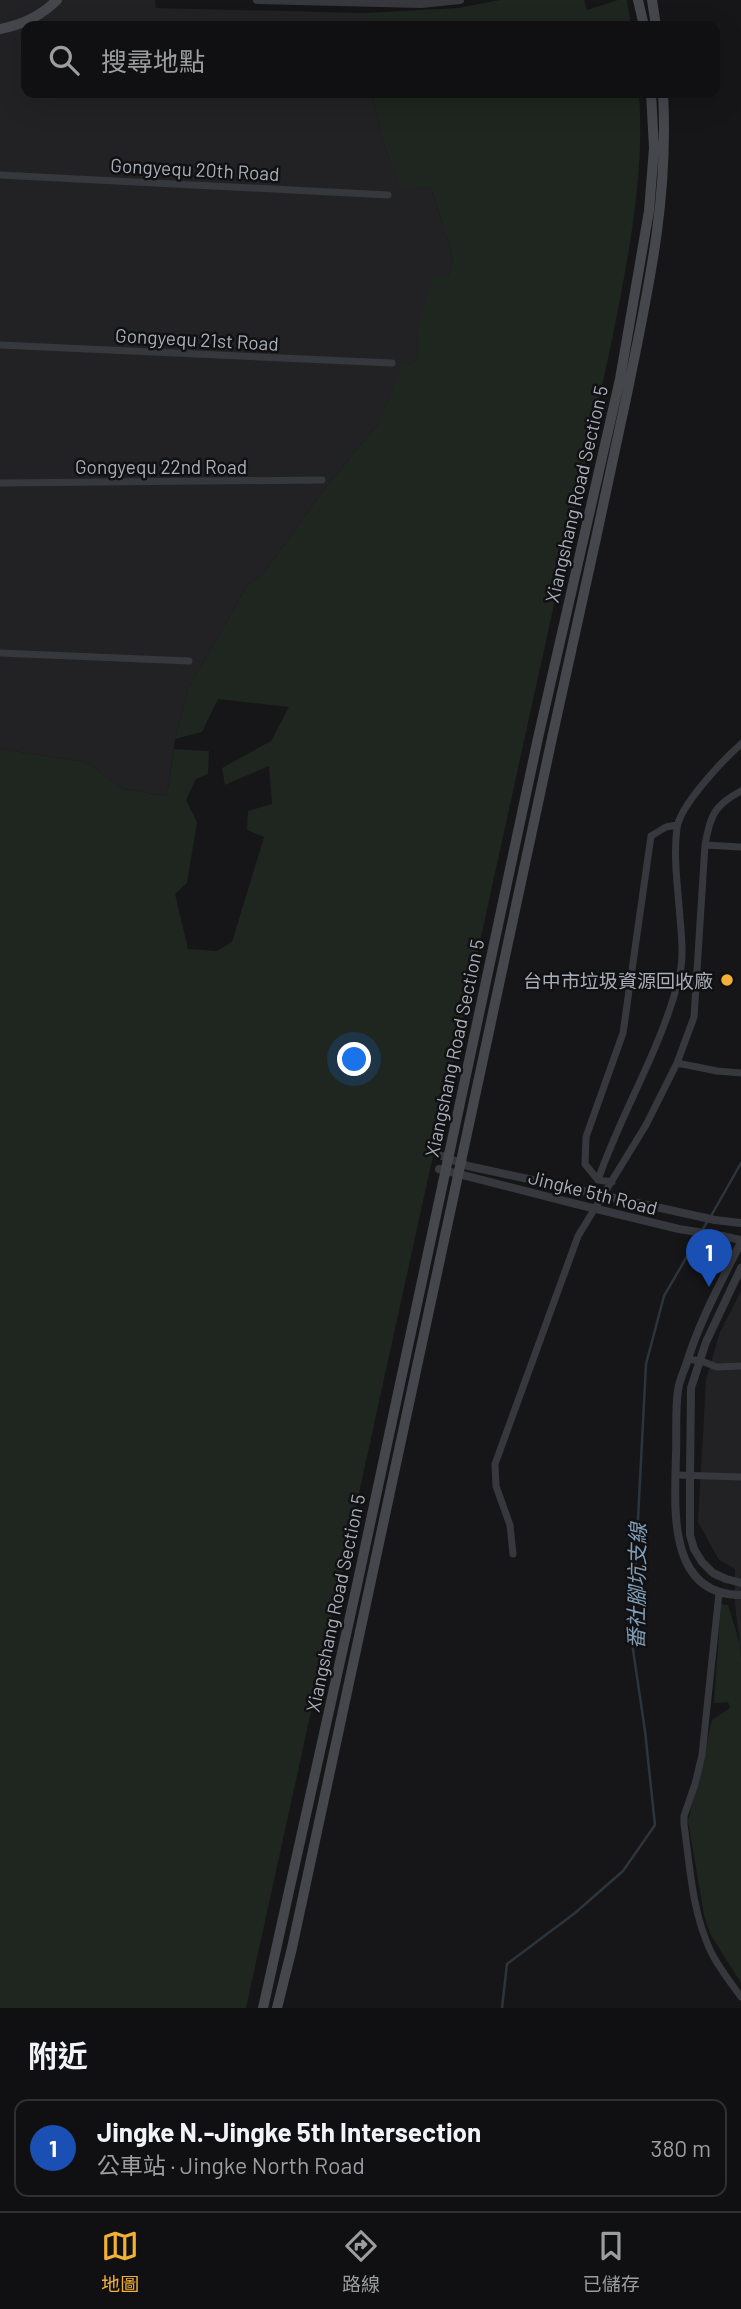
<!DOCTYPE html>
<html lang="zh-TW">
<head>
<meta charset="utf-8">
<style>
	:root { --surface:#101012; --page:#1e1e20; --text:#f1f3f6; --muted:#9c9d9f; --line:#303032; --accent:#f2b134 }
	body { margin:0; font-family:Barlow,"Noto Sans TC",sans-serif; background:var(--page); color:var(--text) }
	.you { position:absolute; left:355px; top:1060px; width:24px; height:24px; margin:-18px; border:5px solid #fff; border-radius:50%; background:#1a73e8; box-shadow:0 0 0 10px #1a73e833 }
	.badge { display:grid; place-items:center; width:46px; height:46px; border-radius:50%; background:var(--accent); color:#fff; font-size:23px; font-weight:700 }
	.pin { position:absolute; translate:-50% -58px; filter:drop-shadow(0 2px 4px #0008) }
	.pin::after { content:''; position:absolute; top:37px; width:24px; height:21px; background:inherit; clip-path:polygon(0 0,100% 0,50% 100%) }
	.list { margin:0; padding:0; list-style:none }
	h2 { display:flex; justify-content:space-between; align-items:center; height:91px; margin:0; padding:0 28px; font-size:30px }
	h2 small { font-size:23px; font-weight:400; color:var(--muted) }
	.list li { display:grid; grid-template-columns:46px 1fr auto; gap:21px; align-items:center; box-sizing:border-box; height:98px; margin:0 14px 14px; padding:0 14px; border:2px solid var(--line); border-radius:14px }
	.list b { display:block; font-size:26px; white-space:nowrap }
	.list p { margin:0; font-size:23px; white-space:nowrap; color:var(--muted) }
	.list em { font-size:23px; font-style:normal; color:var(--muted) }
	.icon { flex:none; width:38px; height:38px; fill:none; stroke:currentColor; stroke-width:2; stroke-linecap:round; stroke-linejoin:round }
	.map { position:relative; flex:none; width:741px; height:2008px; overflow:hidden }
	.search { position:absolute; background:var(--surface); box-shadow:0 7px 28px #0002; left:21px; right:21px; top:21px; height:77px; display:flex; align-items:center; gap:18px; box-sizing:border-box; padding:0 24px; border-radius:14px; color:var(--muted); font-size:26px }
	.sheet { height:203px; background:var(--surface) }
	nav { display:flex; justify-content:space-around; align-items:center; box-sizing:border-box; height:98px; border-top:2px solid var(--line); background:var(--surface); font-size:19px; color:var(--muted) }
	nav a { display:grid; justify-items:center; gap:4px }
	nav .on { color:var(--accent) }
	.map>svg:first-child { display:block }
</style>
</head>
<body>
<div class="map">
<svg width="741" height="2008" viewBox="0 0 741 2008">
	<rect width="100%" height="100%" fill="#161618"/>
	<path fill="#222225" d="M0,0H155L156,8L366,13L367,26H26V93H372L383,142L400,185L431,188L453,257L448,277L417,329L418,357L412,363L402,365L378,424L328,484L262,575L247,586L188,689L175,739L167,796L123,789L86,762L0,749Z
		M741,1291V1651L735,1605V1569L719,1560L698,1522L706,1380L720,1332Z"/>
	<path fill="#1e261f" d="M500,0H584L587,10L618,0H627L631,26H367L366,13L458,8Z
		M372,93H639C645,177 628,258 612,340L246,2008H0V749L86,762L123,789L167,796L174,749L209,751L208,774L196,779L186,800L197,822L187,883L175,894L188,949L217,951L232,942L264,837L247,830L248,811L272,804L269,766L225,785L222,768L271,741L289,707L218,699L202,732L175,739L188,689L247,586L262,575L328,484L378,424L402,364L412,363L418,357L417,329L433,276L448,277L453,257L431,188L400,186L383,142Z
		M721,1604L728,1605L740,1644L741,1658V1983L710,1934L704,1915L688,1821L712,1720L730,1708L728,1702L714,1703Z"/>
	<g fill="none" stroke-linecap="round" stroke-linejoin="round">
		<path stroke="#2c353c" stroke-width="2.5" d="M711,1216L741,1163
			M502,2008L507,1964L575,1913L623,1871L655,1825L645,1731L630,1629L636,1558L646,1364L664,1296L707,1222"/>
		<path stroke="#37383d" stroke-width="7" d="M0,175L388,195
			M0,345L392,363
			M0,483L322,480
			M0,653L189,661
			M705,845L741,847
			M677,1063L694,1017L705,845C710,816 714,805 741,791
			M598,1180C621,1113 660,1051 678,982C684,962 682,939 680,918C678,889 673,857 677,828C680,805 724,759 741,744
			M612,1182L598,1180L585,1164L586,1137L623,1033L651,836L666,827L677,825
			M688,1359L701,1361L717,1367L741,1366
			M676,1475L741,1477
			M513,1554L510,1525L496,1486L495,1464L578,1236L646,1125L677,1063L717,1071L741,1073
			M719,1593L702,1755L695,1784L684,1816V1824C690,1867 692,1912 711,1952C719,1968 731,1983 741,1997"/>
		<path stroke="#37383d" stroke-width="8" d="M257,0L421,4L460,0
			M442,1156L468,1166L574,1189
			M439,1169L576,1204
			M715,1220L741,1223
			M722,1236L741,1240
			M741,1242C721,1282 699,1322 686,1365C683,1373 679,1382 678,1390C675,1411 677,1434 676,1454C675,1505 666,1595 741,1595
			M741,1268L706,1342L691,1388L690,1476V1535L694,1549L702,1562L713,1573L726,1579L741,1583"/>
		<path stroke="#45474d" stroke-width="10" d="M638,0L644,26
			M652,0L656,26
			M0,29C22,25 41,16 57,0
			M263,2008L357,1585L538,738L620,379L649,211L654,148L651,93
			M277,2008L292,1948C379,1545 463,1141 552,738C577,623 603,509 627,394C648,290 669,200 663,93"/>
		<path stroke="#37383d" stroke-width="8" d="M574,1189L715,1220
			M576,1204L679,1229L722,1236"/>
	</g>
	<circle fill="#f2b134" stroke="#111113" stroke-width="2.5" cx="727" cy="980" r="7"/>
	<g text-anchor="middle" dominant-baseline="central" stroke-width="5" stroke-linejoin="round" paint-order="stroke">
		<g font-size="19" fill="#a8adb8" stroke="#111113">
			<text transform="translate(195 169) rotate(3)">Gongyequ 20th Road</text>
			<text transform="translate(197 339) rotate(3)">Gongyequ 21st Road</text>
			<text x="161" y="466">Gongyequ 22nd Road</text>
			<text transform="translate(576 494) rotate(-77)">Xiangshang Road Section 5</text>
			<text transform="translate(454 1048) rotate(-78)">Xiangshang Road Section 5</text>
			<text transform="translate(593 1192) rotate(14)">Jingke 5th Road</text>
			<text transform="translate(335 1603) rotate(-78)">Xiangshang Road Section 5</text>
		</g>
		<g font-size="19" fill="#a8adb8" stroke="#111113" text-anchor="end">
			<text x="713" y="980">台中市垃圾資源回收廠</text>
		</g>
		<g font-size="21" font-style="italic" fill="#7f9bb3" stroke="#111113">
			<text transform="translate(636 1586) rotate(-89)">番社腳坑支線</text>
		</g>
	</g>
</svg>
<div class="you"></div>
<div class="pin badge" style="left:709px;top:1287px;background:#1a4fb4">1</div>
<div class="search"><svg class="icon" aria-label="search" viewBox="0 0 24 24"><circle cx="10" cy="10" r="6"/><path d="M15 15l6 6"/></svg>搜尋地點</div>
</div>
<section class="sheet">
<h2>附近<small></small></h2>
<ul class="list">
<li><span class="badge" style="background:#1a4fb4">1</span><div><b>Jingke N.-Jingke 5th Intersection</b><p>公車站 · Jingke North Road</p></div><em>380 m</em></li>
</ul>
</section>
<nav>
<a class="on"><svg class="icon" aria-label="map" viewBox="0 0 24 24"><path d="M3 6l6-2 6 2 6-2v14l-6 2-6-2-6 2zM9 4v14M15 6v14"/></svg>地圖</a>
<a><svg class="icon" aria-label="directions" viewBox="0 0 24 24"><path d="M12 3l9 9-9 9-9-9zM9 14v-3h6M13 9l2 2-2 2"/></svg>路線</a>
<a><svg class="icon" aria-label="saved" viewBox="0 0 24 24"><path d="M7 4h10v16l-5-4-5 4z"/></svg>已儲存</a>
</nav>
</body>
</html>
